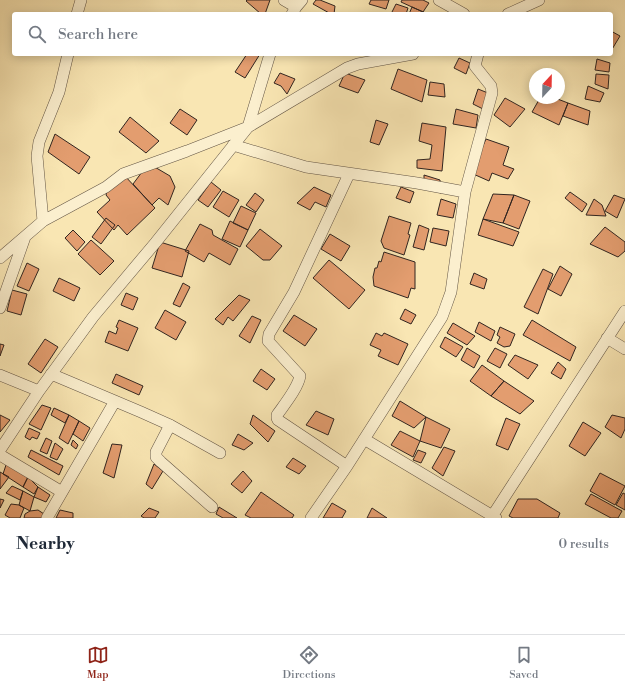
<!DOCTYPE html>
<html lang="en">
<head>
<meta charset="utf-8">
<style>
	:root { --surface:#fff; --page:#f2f2f3; --text:#1f2937; --muted:#747a83; --line:#e0e1e3; --accent:#8f2418 }
	body { margin:0; font-family:"Libre Bodoni",serif; background:var(--page); color:var(--text) }
	.compass { position:absolute; left:529px; top:68px; width:36px; height:36px; border-radius:50%; background:var(--surface); box-shadow:0 2px 10px #0003; rotate:22deg }
	.list { margin:0; padding:0; list-style:none }
	h2 { display:flex; justify-content:space-between; align-items:center; height:52px; margin:0; padding:0 16px; font-size:17px }
	h2 small { font-size:13px; font-weight:400; color:var(--muted) }
	.icon { flex:none; width:22px; height:22px; fill:none; stroke:currentColor; stroke-width:2; stroke-linecap:round; stroke-linejoin:round }
	.map { position:relative; flex:none; width:625px; height:518px; overflow:hidden }
	.search { position:absolute; background:var(--surface); box-shadow:0 2px 10px #0003; left:12px; right:12px; top:12px; height:44px; display:flex; align-items:center; gap:10px; box-sizing:border-box; padding:0 14px; border-radius:4px; color:var(--muted); font-size:15px }
	.sheet { height:116px; background:var(--surface) }
	nav { display:flex; justify-content:space-around; align-items:center; box-sizing:border-box; height:56px; border-top:1px solid var(--line); background:var(--surface); font-size:11px; color:var(--muted) }
	nav a { display:grid; justify-items:center; gap:2px }
	nav .on { color:var(--accent) }
	.map>svg:first-child { display:block }
</style>
</head>
<body>
<div class="map">
<svg width="625" height="518" viewBox="0 0 625 518">
	<rect width="100%" height="100%" fill="#f9e6b3"/>
	<filter id="stains"><feTurbulence type="fractalNoise" baseFrequency=".005" numOctaves="4"/><feColorMatrix values="0 0 0 0 .2 0 0 0 0 .09 0 0 0 0 .02 0 0 0 .5 -.17"/></filter>
	<radialGradient id="worn" r=".72"><stop offset=".6" stop-color="#630" stop-opacity="0"/><stop offset="1" stop-color="#630" stop-opacity=".3"/></radialGradient>
	<path fill="#e39d6f" stroke="#312520" d="M247,0H270L265,14H261L246,1Z
		M316,0H320L335,6L334,14H331L313,4Z
		M371,0H389L386,9L369,4Z
		M402,0H423L429,3L423,12L401,2Z
		M396,4L408,8L406,14H391Z
		M412,7L428,14H409Z
		M611,31L620,36L611,51Z
		M247,54H260L245,78L235,72Z
		M459,58L470,63L466,74L454,68Z
		M597,59L610,63L609,72L595,70Z
		M398,69L427,80L422,102L391,89Z
		M280,73L295,79L287,94L281,86L274,83Z
		M345,73L365,80L358,93L339,86Z
		M596,74L609,75L608,89L595,84Z
		M430,82L444,84L445,97L428,95Z
		M588,86L604,93L600,102L585,99Z
		M478,89L488,93L483,109L473,104Z
		M505,98L525,109L510,127L494,115Z
		M540,98H555L568,103L559,125L532,112Z
		M568,103L590,111L588,125L563,116Z
		M180,109L197,120L187,135L170,123Z
		M456,109L478,115L476,128L453,124Z
		M130,117L159,141L146,153L119,132Z
		M376,120L388,124L379,145L370,142Z
		M422,123L446,127L442,171L417,168V160L430,159L432,145L419,141Z
		M55,134L90,157L79,174L48,152Z
		M486,139L509,147L503,165L514,169L508,179L492,173L489,181L471,173Z
		M153,166L170,176L175,187L168,205L159,198L152,205L133,184L142,172Z
		M123,174L155,208L127,235L118,225L114,230L97,212L110,200L106,195L108,188Z
		M424,175L440,180L441,193L424,188Z
		M211,182L221,190L208,207L198,200Z
		M314,187L331,195L326,207L315,202L310,210L297,203Z
		M401,187L414,192L410,203L396,198Z
		M223,191L239,200L229,217L213,207Z
		M570,192L587,204L582,212L565,198Z
		M255,193L264,200L256,212L246,205Z
		M493,194L514,195L503,223L483,219Z
		M514,195L530,201L519,229L503,223Z
		M614,195L625,199L617,218L605,211Z
		M441,199L456,204L453,218L437,215Z
		M594,199L602,205L606,216L586,215Z
		M241,206L256,213L248,230L233,223Z
		M389,216L411,223L408,234L410,235L404,255L384,248L381,241Z
		M106,218L115,225L101,244L92,237Z
		M483,219L519,232L513,246L478,235Z
		M230,221L248,230L240,247L222,239Z
		M200,224L212,230L213,235L238,249L230,265L209,253L204,262L185,251Z
		M419,225L429,229L424,250L413,247Z
		M605,227L625,242V251L618,257L590,244Z
		M433,228L449,231L446,246L430,242Z
		M260,229L282,246L270,260H263L246,246Z
		M73,230L85,242L77,251L65,238Z
		M330,234L350,246L341,261L321,249Z
		M91,240L114,261L100,275L78,254Z
		M160,242L189,251L182,277L152,268Z
		M384,252L415,262V289L411,288L408,298L374,286L373,277L375,268H377L379,261L381,262Z
		M329,260L365,290L349,309L313,278Z
		M27,263L39,269L29,291L17,286Z
		M560,266L572,274L561,296L548,289Z
		M543,269L553,274L538,314L524,307Z
		M474,273L487,279L484,289L470,284Z
		M59,278L80,288L74,301L53,291Z
		M183,283L190,287L180,307L173,304Z
		M12,290L27,294L21,315L7,311Z
		M126,293L138,298L133,310L121,305Z
		M239,295L250,300L233,321L228,317L223,325L215,319Z
		M405,309L416,315L411,324L400,319Z
		M165,310L186,322L176,340L155,328Z
		M294,315L317,329L305,346L283,331Z
		M252,316L261,320L250,343L239,336Z
		M119,320L138,328L128,351L105,342L109,331L116,334L118,328L116,327Z
		M532,320L576,347L570,361L523,335Z
		M479,322L495,331L491,341L475,332Z
		M453,323L475,336L467,345L447,333Z
		M500,327L515,334L510,346L504,347L497,343L500,337L497,335Z
		M376,333L382,336L384,333L408,344L398,365L378,356L381,350L370,345Z
		M445,337L463,347L456,357L440,347Z
		M45,339L58,347L41,373L28,364Z
		M0,344L4,345L0,356Z
		M467,348L480,356L474,368L461,360Z
		M495,348L507,354L500,368L487,361Z
		M515,355L538,365L528,379L508,365Z
		M558,362L566,369L561,379L551,373Z
		M482,365L504,381L491,396L470,381Z
		M261,369L275,379L267,390L253,381Z
		M116,374L143,386L139,395L112,383Z
		M504,381L534,401L520,414L491,396Z
		M400,401L426,417L414,428L392,416Z
		M42,405L51,408L41,430L29,424Z
		M54,408L69,415L65,423L51,415Z
		M316,411L334,419L328,435L306,425Z
		M0,415L10,420L0,432Z
		M69,415L79,421L68,444L59,438Z
		M253,415L275,431L268,442L250,424Z
		M612,415L625,418V429L621,438L605,427Z
		M426,417L450,429L441,448L420,441Z
		M506,418L520,424L508,450L496,445Z
		M79,421L90,428L83,441L73,434Z
		M583,422L601,433L585,456L569,446Z
		M29,428L40,433L37,439L32,437L30,440L25,437Z
		M400,431L420,441L413,457L391,445Z
		M238,434L253,443L244,450L232,445Z
		M46,438L52,441L47,454L40,451Z
		M73,440L78,445L76,449L71,445Z
		M55,443L63,449L57,460L50,457Z
		M112,444L122,445L114,478L103,473Z
		M444,447L455,451L443,476L432,468Z
		M31,450L63,466L59,475L28,457Z
		M418,450L426,453L421,463L413,460Z
		M293,458L306,466L299,474L286,467Z
		M7,462L28,477L23,487L3,474Z
		M154,464L163,471L152,489L146,484Z
		M243,471L252,481L242,493L231,484Z
		M0,472L9,477L0,489Z
		M600,473L625,486L615,505L590,491Z
		M28,477L38,487L34,494L23,487Z
		M12,486L23,491L20,500L6,493Z
		M38,487L50,495L46,502L34,497Z
		M23,491L34,497L30,511L19,505Z
		M261,492L294,515L292,518H251L245,515Z
		M623,493L625,494V510L616,505Z
		M591,494L622,511L618,518H611L585,504Z
		M0,499L4,500L0,508Z
		M518,499H537L560,513L558,518H513L509,516Z
		M332,503L346,511L342,518H323Z
		M11,504L19,505L24,508L20,518H10L5,515Z
		M219,507L237,518H223L216,514Z
		M149,508L159,512L155,518H144L141,516Z
		M372,508L387,518H367Z
		M38,510L44,514L42,518H24L25,514L30,511Z
		M60,510L73,513V518H56Z"/>
	<g fill="none" stroke-linecap="round" stroke-linejoin="round">
		<defs>
			<path id="street" d="M284,0L296,7
				M439,0L464,14
				M77,14L81,0
				M292,14L296,7L302,0
				M508,14L539,0
				M233,145L306,167L417,183L465,192
				M43,221L37,156L39,142L59,92L68,54
				M0,258L43,221L106,187L123,174L187,151L248,127L347,68L358,64L413,54
				M0,308L25,237
				M607,338L625,349
				M51,374L141,412L170,425L220,453
				M0,375L39,391
				M170,425L156,452V457L161,462L212,507
				M364,439L496,518
				M0,450L39,391L93,317L156,242L248,127L270,54
				M0,455L62,492
				M347,466L278,420L277,418V415C284,405 298,388 300,376L268,341L269,334L294,292L349,174
				M47,518L115,401
				M311,518L347,466L442,317L446,306L451,292L465,192L492,93L491,86L475,66L478,54
				M491,518L625,311"/>
		</defs>
		<use href="#street" stroke="#635545" stroke-width="12"/>
		<use href="#street" stroke="#fbefce" stroke-width="11"/>
	</g>
	<rect width="100%" height="100%" filter="url(#stains)"/>
	<rect width="100%" height="100%" fill="url(#worn)"/>
</svg>
<svg class="compass" viewBox="-18 -18 36 36"><path d="M0-13l5 13h-10z" fill="#e53935"/><path d="M0 13l5-13h-10z" fill="#747a83"/></svg>
<div class="search"><svg class="icon" aria-label="search" viewBox="0 0 24 24"><circle cx="10" cy="10" r="6"/><path d="M15 15l6 6"/></svg>Search here</div>
</div>
<section class="sheet">
<h2>Nearby<small>0 results</small></h2>
<ul class="list">
</ul>
</section>
<nav>
<a class="on"><svg class="icon" aria-label="map" viewBox="0 0 24 24"><path d="M3 6l6-2 6 2 6-2v14l-6 2-6-2-6 2zM9 4v14M15 6v14"/></svg>Map</a>
<a><svg class="icon" aria-label="directions" viewBox="0 0 24 24"><path d="M12 3l9 9-9 9-9-9zM9 14v-3h6M13 9l2 2-2 2"/></svg>Directions</a>
<a><svg class="icon" aria-label="saved" viewBox="0 0 24 24"><path d="M7 4h10v16l-5-4-5 4z"/></svg>Saved</a>
</nav>
</body>
</html>
